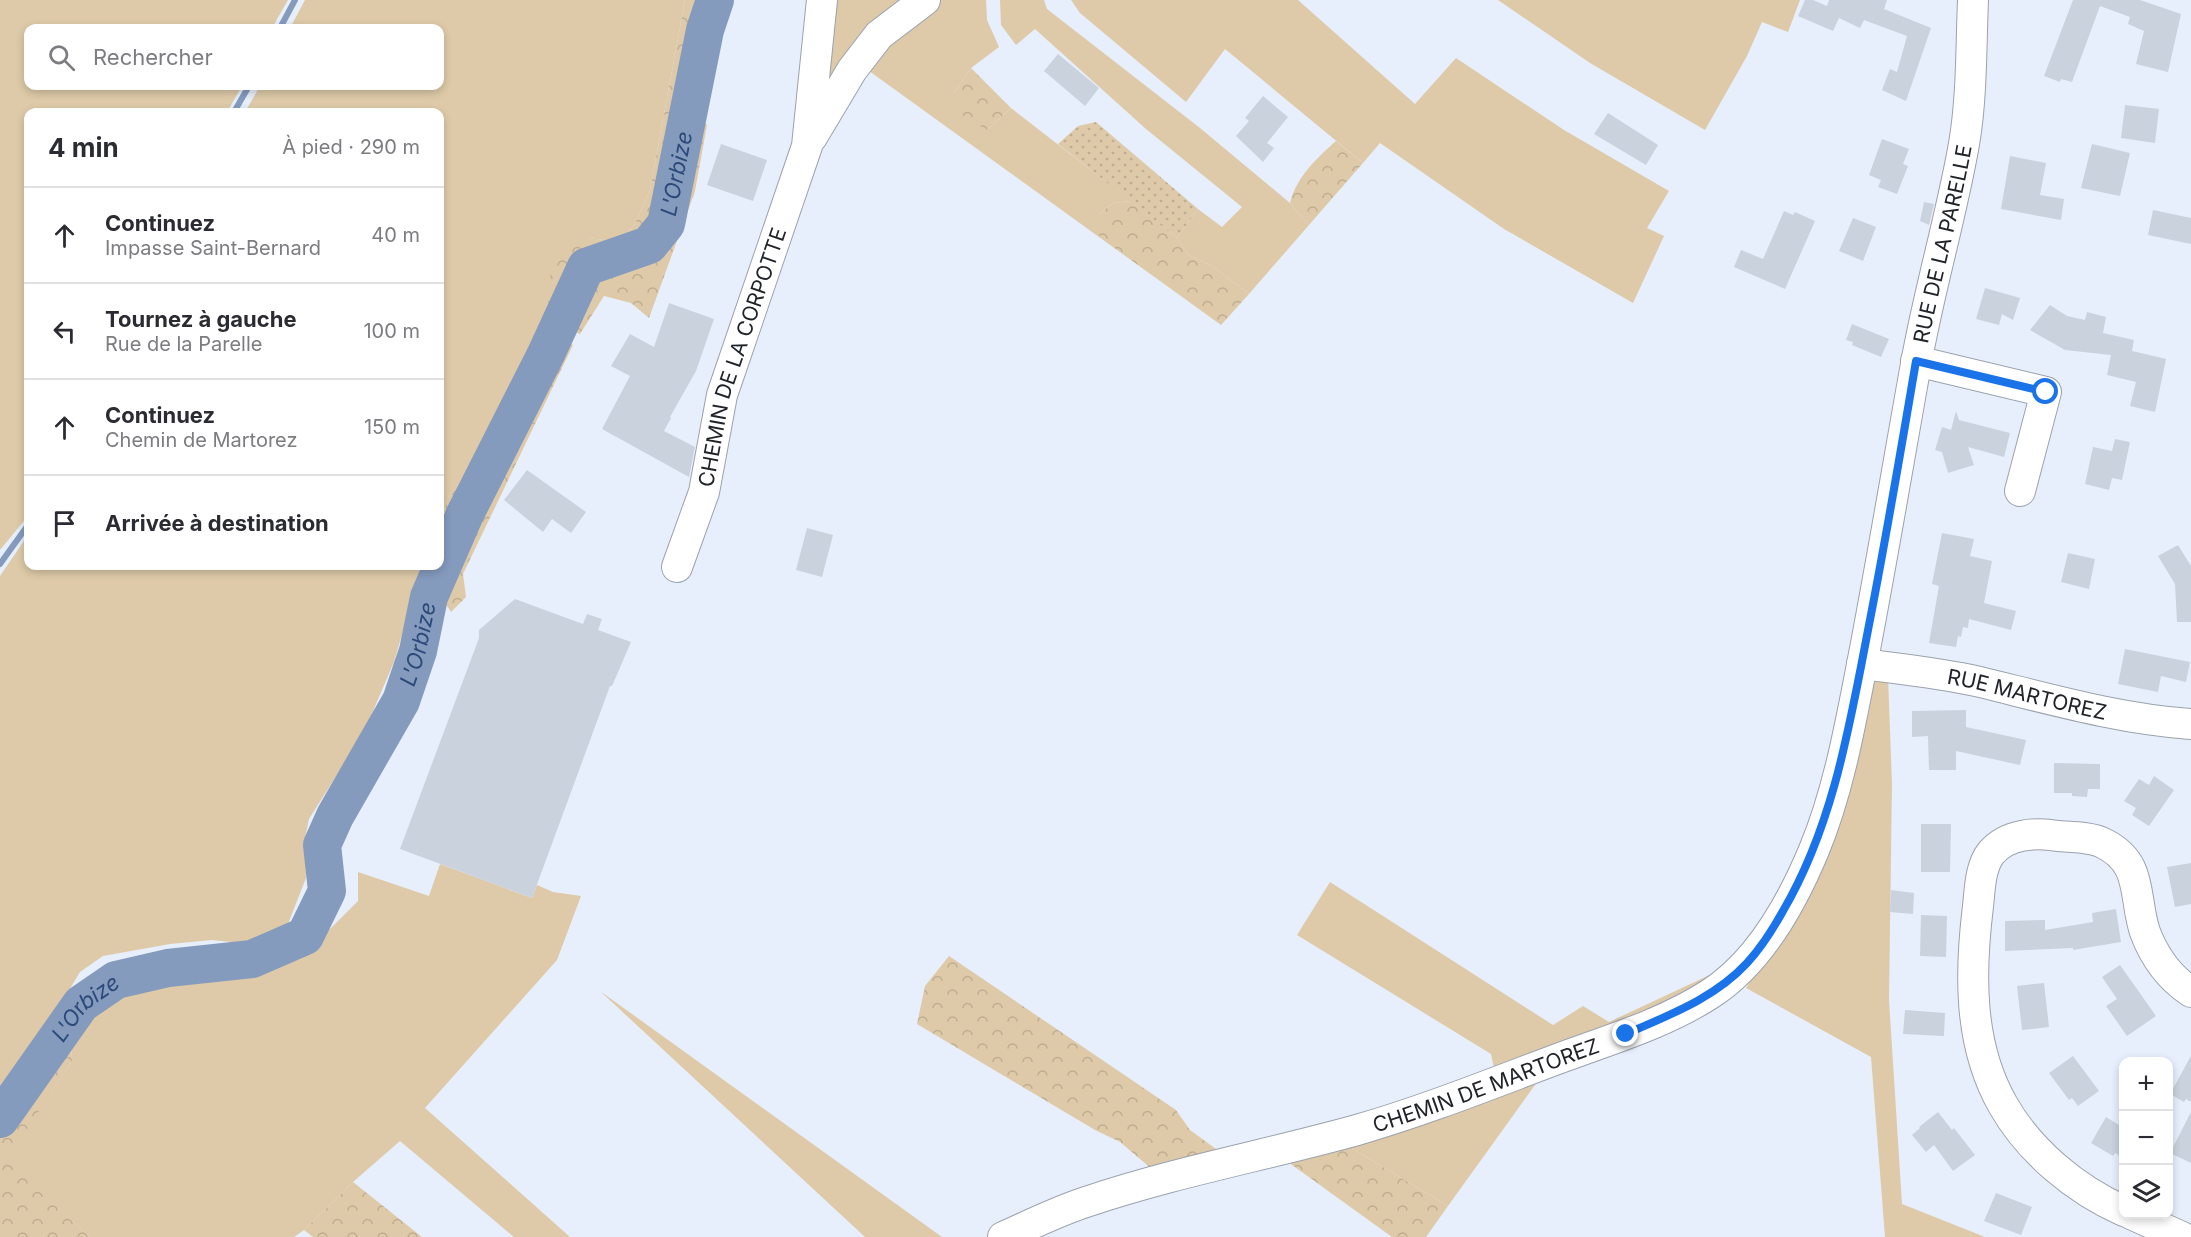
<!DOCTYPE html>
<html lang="fr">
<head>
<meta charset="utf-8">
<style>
	:root { --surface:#fff; --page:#f7f7f7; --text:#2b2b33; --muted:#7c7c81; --line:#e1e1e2 }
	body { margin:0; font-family:Inter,sans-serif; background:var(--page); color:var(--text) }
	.controls { position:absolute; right:18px; bottom:18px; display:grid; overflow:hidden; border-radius:12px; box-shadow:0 3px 9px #0003 }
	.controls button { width:54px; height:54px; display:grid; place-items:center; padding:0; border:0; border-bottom:2px solid var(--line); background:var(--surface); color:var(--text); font:30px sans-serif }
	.stop { position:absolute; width:18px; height:18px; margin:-14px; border:4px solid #1a73e8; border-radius:50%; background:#fff }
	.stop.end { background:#1a73e8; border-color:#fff; box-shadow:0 2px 6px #0008 }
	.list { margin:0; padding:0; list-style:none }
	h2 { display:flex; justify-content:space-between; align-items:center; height:78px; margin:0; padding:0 24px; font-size:26px }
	h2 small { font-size:20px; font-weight:400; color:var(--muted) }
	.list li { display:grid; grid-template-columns:39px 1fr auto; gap:18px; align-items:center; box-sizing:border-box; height:96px; padding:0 24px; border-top:2px solid var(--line) }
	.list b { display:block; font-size:22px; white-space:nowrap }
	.list p { margin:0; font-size:20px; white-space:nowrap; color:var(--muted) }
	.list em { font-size:20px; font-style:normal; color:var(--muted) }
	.icon { flex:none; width:33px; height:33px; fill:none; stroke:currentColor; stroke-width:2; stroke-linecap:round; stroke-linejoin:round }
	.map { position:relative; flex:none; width:2191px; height:1237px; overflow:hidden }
	.search { position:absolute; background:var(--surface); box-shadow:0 3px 9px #0003; left:24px; top:24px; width:420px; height:66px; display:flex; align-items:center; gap:15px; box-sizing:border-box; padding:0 21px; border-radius:12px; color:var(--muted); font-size:22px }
	.panel { position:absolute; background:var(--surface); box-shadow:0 3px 9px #0003; left:24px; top:108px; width:420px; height:462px; border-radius:12px }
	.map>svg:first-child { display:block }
</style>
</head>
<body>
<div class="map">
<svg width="2191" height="1237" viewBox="0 0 2191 1237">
	<defs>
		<pattern id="forest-crowns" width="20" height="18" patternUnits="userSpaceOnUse" patternTransform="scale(1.5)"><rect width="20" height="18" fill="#decaa8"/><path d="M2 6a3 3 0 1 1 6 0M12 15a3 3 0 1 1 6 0" fill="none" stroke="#bead91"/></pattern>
		<pattern id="garden-dots" width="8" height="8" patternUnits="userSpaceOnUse" patternTransform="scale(1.5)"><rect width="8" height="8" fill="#decaa8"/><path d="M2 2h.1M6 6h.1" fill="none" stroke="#bead91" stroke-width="1.8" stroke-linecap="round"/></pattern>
	</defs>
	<rect width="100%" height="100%" fill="#e7effc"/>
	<path fill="#decaa8" d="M0,0H288L272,28H28V86H242L227,112H28V516L0,550Z
		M305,0H685L650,190L634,226L618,242L589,238L548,308L550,322L540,330L488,451L467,481L449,495L440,523V112H245L260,86H440V28H290Z
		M830,0H913L820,111Z
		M940,0H986L987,20L999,47L971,68L954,93L987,130L1011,108L1131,201L1113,203L1099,214V237L865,68L926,9Z
		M1000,0H1044L1047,9L1200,128L1290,203L1309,225L1249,294L1211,265L1188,255L1177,238L1198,209L1222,227L1242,207L1146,129L1035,29L1016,45L1001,25Z
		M1071,0H1298L1415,104L1456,58L1564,130L1669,191L1647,228L1664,236L1633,303L1504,229L1380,143L1363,163L1225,49L1186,102L1080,13Z
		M1498,0H1800L1788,32L1762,22L1747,56L1705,130L1590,63Z
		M28,535V566H426L416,587L394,662L364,732L309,819L305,838L306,878L288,924L249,944L212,940L170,944L103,956L80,972L0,1104V576Z
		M1888,677L1892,784L1889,1000L1902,1204L1985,1237H1885L1871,1057L1746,988L1767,956L1868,687L1876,680Z
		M440,864L532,898L537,885L553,892L581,896L557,960L425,1108L570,1237H514L400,1141L353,1182L304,1230L294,1237H90L5,1161L72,1061L71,1035L105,1002L130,992L255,972L297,957L331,928L358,901V872L429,896Z
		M1330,882L1553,1025L1583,1006L1609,1022L1731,965L1680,1006L1495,1073L1491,1054L1297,935Z
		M600,991L942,1237H865Z
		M1540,1078L1448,1206L1340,1141Z"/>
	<path fill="url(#forest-crowns)" d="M685,0H712L686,103L707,125L695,191L649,318L631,303L604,296L580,334L550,322L548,308L549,278L563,252L590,238L618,242L634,226L650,190Z
		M971,68L1011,108L987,130L963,116L954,93Z
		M1336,141L1363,163L1309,225L1290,203C1297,176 1316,159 1336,141Z
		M1131,201L1177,238L1188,255L1211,265L1249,294L1221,325L1099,237V214L1113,203Z
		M540,330L573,345L463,574L466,597L451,612L424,571L426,566H440V523L449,495L467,481L488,451Z
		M949,956L1176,1110L1190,1130L1216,1149L1153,1170L1120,1142L1095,1130L917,1024L925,986Z
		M71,1035L72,1061L6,1161L90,1237H0V1134Z
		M1340,1141L1448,1206L1426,1237H1392L1281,1157Z
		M353,1182L422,1237H313L304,1230Z"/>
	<path fill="url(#garden-dots)" d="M1096,122L1198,209L1177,238L1058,144L1078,126Z"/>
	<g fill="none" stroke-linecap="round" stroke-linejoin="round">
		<path stroke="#859bbe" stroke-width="6" d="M280,28L295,0
			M234,112L249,86
			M0,564L28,525"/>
		<path stroke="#859bbe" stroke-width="38" id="s1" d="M0,1119L81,1004L116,980L168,968L252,959L305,936L327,891L322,845L335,816L401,701L418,651L429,597L465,514L546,354L586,267L649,245L666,224L705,30L715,0"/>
	</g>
	<path fill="#cad2de" d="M1805,0H1813L1827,6L1829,0H1887L1884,9L1931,28L1906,101L1882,90L1890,69L1897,72L1907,36L1864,20L1860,28L1839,18L1833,31L1798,16Z
		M2073,0H2140L2181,14L2168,72L2136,64L2144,31L2128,24L2130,17L2100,6L2072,82L2061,79L2060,82L2044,76Z
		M1058,54L1099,88L1085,106L1044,71Z
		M1263,96L1288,117L1267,143L1274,148L1263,162L1236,136L1249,121L1245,118Z
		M2125,105L2159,109L2155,143L2121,138Z
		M1608,113L1658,145L1646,165L1594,134Z
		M1882,139L1909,149L1903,164L1908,166L1897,194L1878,187L1881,180L1869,175Z
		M721,144L767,160L753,201L707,185Z
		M2092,144L2130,153L2120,196L2081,188Z
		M2010,156L2046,163L2040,195L2064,199L2061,220L2001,209Z
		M1924,202L1934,204L1929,225L1920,221Z
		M2153,210L2191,218V244L2148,235Z
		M1784,211L1793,215L1795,212L1815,221L1785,289L1734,267L1741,250L1763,259Z
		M1853,218L1876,227L1863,261L1839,251Z
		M1985,288L2020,298L2013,320L2002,314L1999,325L1976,319Z
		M669,303L714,319L696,371L670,417L671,418L664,431L695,447L689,477L602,429L630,376L611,366L630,334L654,347Z
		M2050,305L2067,316L2085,320L2087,312L2106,317L2103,333L2134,340L2132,351L2166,359L2155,412L2130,406L2136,382L2107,375L2111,355L2065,350L2030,330Z
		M1852,324L1889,339L1881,357L1852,345L1853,342L1846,340Z
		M1956,411L1959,420L2010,433L2004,457L1968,447L1974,465L1948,473L1942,452L1935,450L1942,427L1951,430Z
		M2115,439L2130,442L2122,480L2112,478L2109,490L2085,484L2093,447L2112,451Z
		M527,470L586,512L571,533L552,519L543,532L504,500Z
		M807,528L833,535L822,577L796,570Z
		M1942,533L1974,539L1970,556L1992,561L1984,603L2016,611L2011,630L1969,619L1968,628L1963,627L1961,637L1958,636L1956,647L1929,643L1939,586L1932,584Z
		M2178,545L2191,566V622H2177L2175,584L2158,556Z
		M2068,553L2095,559L2089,589L2061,582Z
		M515,599L583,624L587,614L602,619L598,630L631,642L612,686H610L532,898L400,849L479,638V630Z
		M2125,649L2190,662L2186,682L2161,676L2158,692L2118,684Z
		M1966,710V727L2026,740L2020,765L1956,751V770H1929L1928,736L1912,737V711Z
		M2054,763L2100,764V789H2088L2087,797L2072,796V793H2054Z
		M2154,776L2174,790L2149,826L2132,815L2136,808L2124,801L2139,779L2149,785Z
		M1921,824H1951L1950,872H1921Z
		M2191,863V904L2175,907L2167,867Z
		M1891,890L1914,893L1913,914L1890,912Z
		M2116,909L2121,942L2073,950V948L2005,951V921L2045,920V930L2093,922L2092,913Z
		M1921,915L1947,916L1946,957L1920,956Z
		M2120,965L2156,1016L2127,1036L2106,1006L2117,999L2102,977Z
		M2044,983L2049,1027L2022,1030L2017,986Z
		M1905,1010L1945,1013L1944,1036L1903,1034Z
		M2073,1056L2099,1091L2078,1106L2072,1098L2069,1100L2049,1073Z
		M2191,1056V1102L2186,1099L2184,1102L2170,1094Z
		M1938,1112L1952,1130L1954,1128L1975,1155L1953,1171L1934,1145L1926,1152L1912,1135L1920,1128L1919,1127Z
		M2191,1112V1163L2170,1153Z
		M2106,1117L2124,1128V1158L2115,1153L2113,1156L2091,1143Z
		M1996,1193L2032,1207L2021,1235L1984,1221Z"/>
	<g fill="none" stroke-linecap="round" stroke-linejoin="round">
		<defs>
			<g id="minor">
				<path d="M812,137L852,70L879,35L925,0"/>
				<path d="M1916,361L2046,392L2020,491"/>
				<path id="s2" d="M677,567L704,492L722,395L807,146L822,0"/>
				<path id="s3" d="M1862,664C1901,669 1941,673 1980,682C2050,699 2119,719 2191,724"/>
				<path d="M2124,1211C2076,1190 2029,1151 2003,1105C1968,1044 1970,972 1978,906C1980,889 1980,867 1991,853C2007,834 2035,832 2058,836C2072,837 2091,837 2103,843C2144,863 2133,896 2145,932C2154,956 2170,978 2191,992"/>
				<path d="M2131,1214L2182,1237"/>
				<path id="s4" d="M1003,1237C1030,1225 1058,1211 1086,1202C1175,1172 1267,1155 1357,1130C1423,1111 1488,1085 1552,1061C1605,1041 1662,1025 1710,994C1760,962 1792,903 1814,850C1840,788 1852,715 1865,649C1883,554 1899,459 1916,364C1929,290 1951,218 1964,144C1972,97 1971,48 1973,0"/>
			</g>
		</defs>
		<use href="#minor" stroke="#9ba2ae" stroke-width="32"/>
		<use href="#minor" stroke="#fff" stroke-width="30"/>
	</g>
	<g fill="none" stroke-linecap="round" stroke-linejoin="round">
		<path stroke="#1a73e8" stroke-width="8" d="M1626,1034C1669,1015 1715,998 1747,963C1761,948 1773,929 1783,911C1834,824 1850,723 1869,625C1886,538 1901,450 1916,361L2046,392"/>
	</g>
	<g text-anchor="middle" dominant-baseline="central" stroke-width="5" stroke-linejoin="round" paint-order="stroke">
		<g font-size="21" fill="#202328" stroke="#e7effc">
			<text stroke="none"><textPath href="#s4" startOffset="1550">RUE DE LA PARELLE</textPath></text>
			<text stroke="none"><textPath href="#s2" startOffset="220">CHEMIN DE LA CORPOTTE</textPath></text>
			<text stroke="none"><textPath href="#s3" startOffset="168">RUE MARTOREZ</textPath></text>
			<text stroke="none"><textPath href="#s4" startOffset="507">CHEMIN DE MARTOREZ</textPath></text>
		</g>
		<g font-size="22" font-style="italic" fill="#2c4a79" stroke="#e7effc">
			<text stroke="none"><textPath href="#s1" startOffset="1258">L'Orbize</textPath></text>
			<text stroke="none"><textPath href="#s1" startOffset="699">L'Orbize</textPath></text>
			<text stroke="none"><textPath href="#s1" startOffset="141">L'Orbize</textPath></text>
		</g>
	</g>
</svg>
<div class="controls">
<button>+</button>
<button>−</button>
<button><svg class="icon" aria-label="layers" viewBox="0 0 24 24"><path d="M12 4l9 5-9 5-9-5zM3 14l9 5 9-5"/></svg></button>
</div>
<div class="stop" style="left:2046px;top:392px"></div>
<div class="stop end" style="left:1626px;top:1034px"></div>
<div class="search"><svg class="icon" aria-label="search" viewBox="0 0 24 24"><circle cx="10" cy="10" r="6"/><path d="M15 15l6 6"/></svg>Rechercher</div>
<section class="panel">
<h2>4 min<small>À pied · 290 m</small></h2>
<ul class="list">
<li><svg class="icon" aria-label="ahead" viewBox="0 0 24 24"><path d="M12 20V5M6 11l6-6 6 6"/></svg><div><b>Continuez</b><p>Impasse Saint-Bernard</p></div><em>40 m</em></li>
<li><svg class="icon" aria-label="left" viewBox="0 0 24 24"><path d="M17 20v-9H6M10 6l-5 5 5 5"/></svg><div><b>Tournez à gauche</b><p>Rue de la Parelle</p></div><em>100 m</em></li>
<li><svg class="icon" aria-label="ahead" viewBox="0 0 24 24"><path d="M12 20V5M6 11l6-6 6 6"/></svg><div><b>Continuez</b><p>Chemin de Martorez</p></div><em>150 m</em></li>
<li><svg class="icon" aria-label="arrive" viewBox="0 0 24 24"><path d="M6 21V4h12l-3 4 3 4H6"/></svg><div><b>Arrivée à destination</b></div></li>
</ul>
</section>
</div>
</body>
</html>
